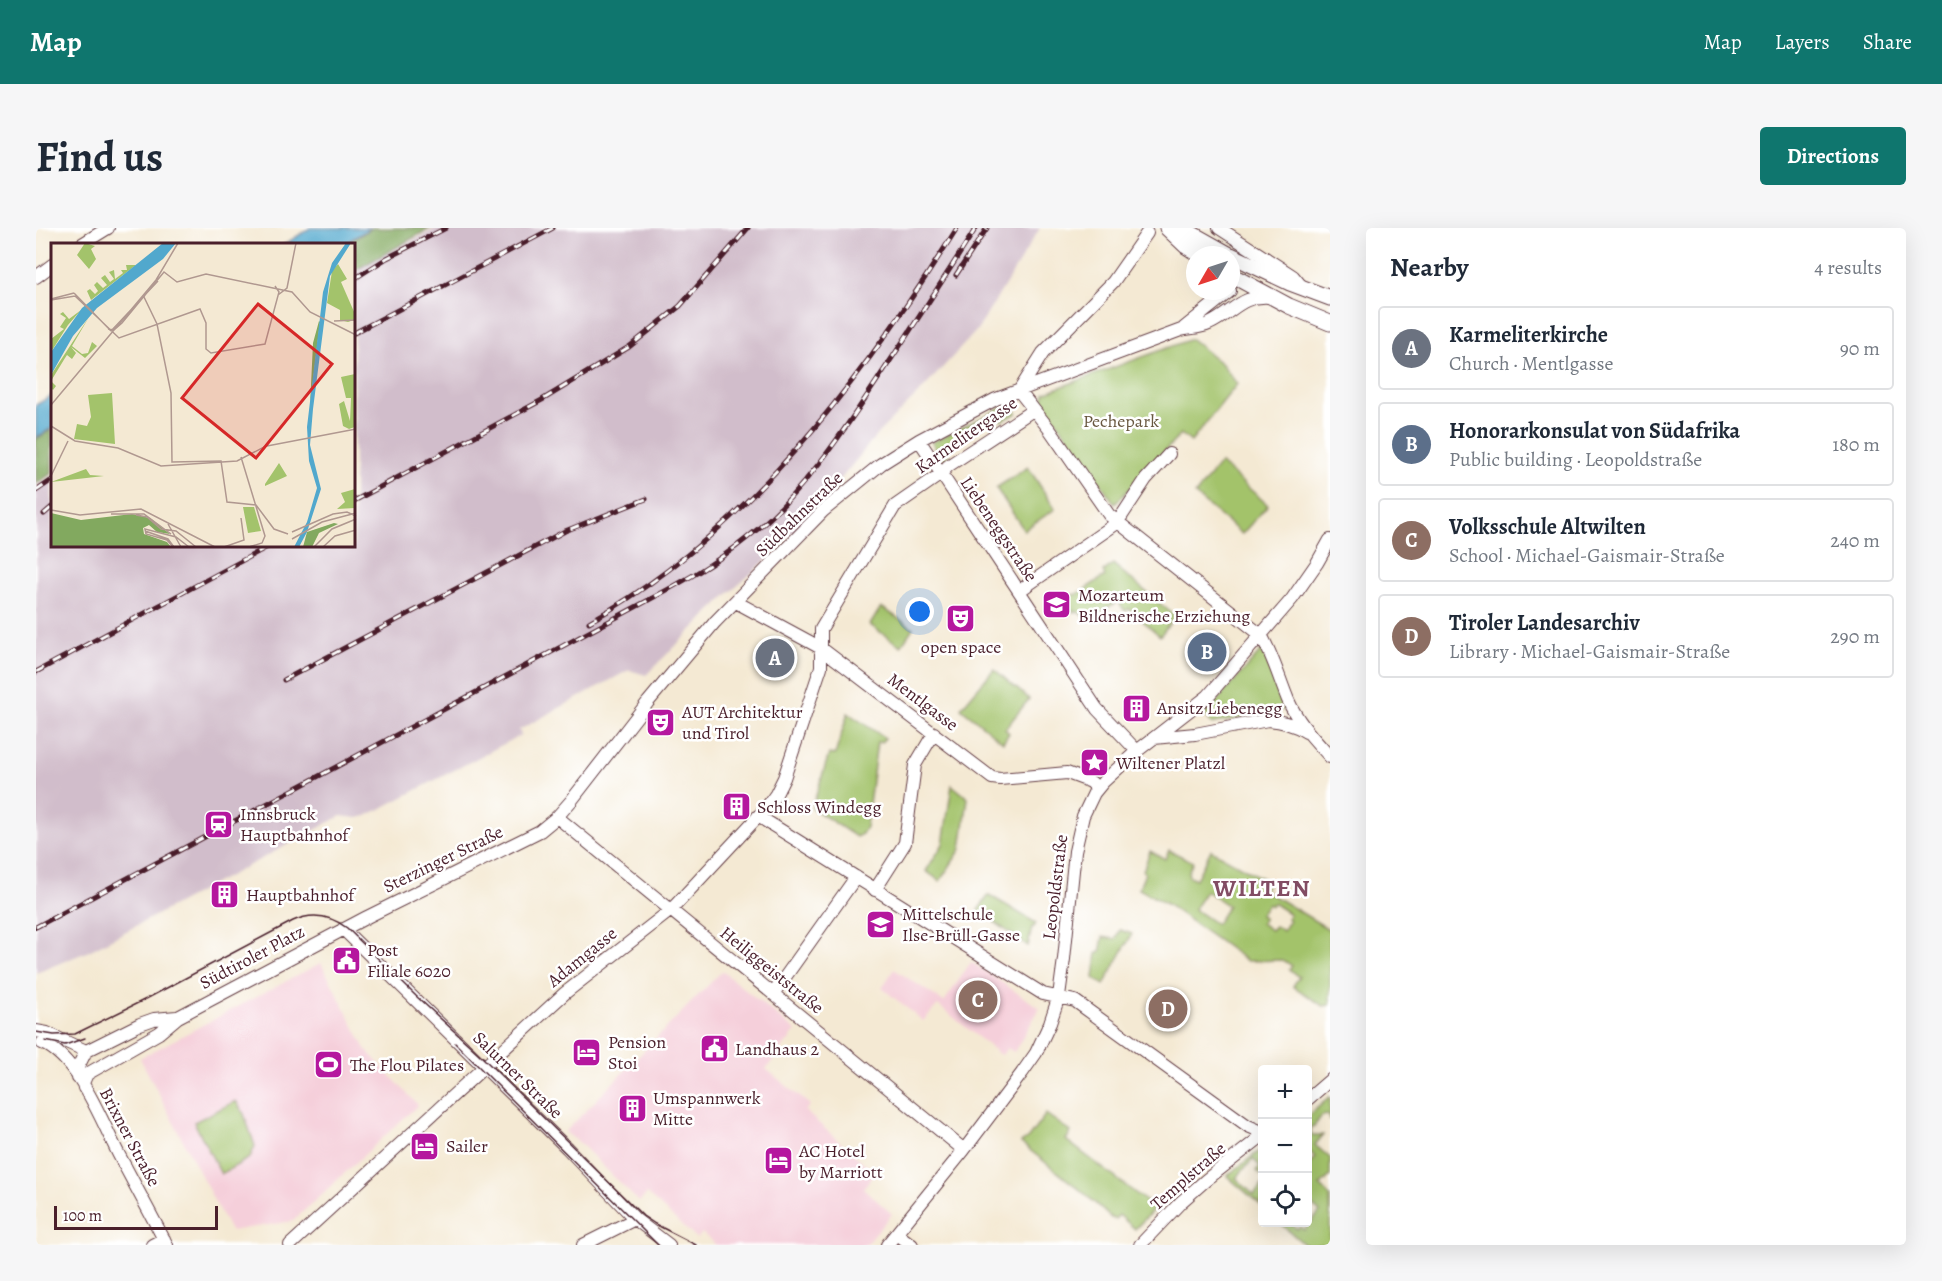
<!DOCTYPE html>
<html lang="en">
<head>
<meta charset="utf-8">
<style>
	:root { --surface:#fff; --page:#f6f6f7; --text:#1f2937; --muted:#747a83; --line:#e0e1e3; --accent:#0f766e }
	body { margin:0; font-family:Alegreya,serif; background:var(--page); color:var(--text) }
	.controls { position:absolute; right:18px; bottom:18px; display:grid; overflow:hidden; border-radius:6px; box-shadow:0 6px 24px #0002 }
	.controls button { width:54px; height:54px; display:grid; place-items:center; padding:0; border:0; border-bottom:2px solid var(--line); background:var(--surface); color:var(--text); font:30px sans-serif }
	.compass { position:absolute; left:1150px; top:18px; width:54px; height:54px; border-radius:50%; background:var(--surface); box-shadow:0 6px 24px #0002; rotate:231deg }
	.scale { position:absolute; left:18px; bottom:15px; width:164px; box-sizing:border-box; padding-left:6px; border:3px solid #4a1f2b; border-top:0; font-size:16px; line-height:21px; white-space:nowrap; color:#4a1f2b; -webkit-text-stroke:4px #fff; paint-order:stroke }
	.you { position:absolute; left:884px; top:384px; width:21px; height:21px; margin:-15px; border:4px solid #fff; border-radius:50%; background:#1a73e8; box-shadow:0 0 0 9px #1a73e833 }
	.badge { display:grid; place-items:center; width:39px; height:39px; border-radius:50%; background:var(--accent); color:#fff; font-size:20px; font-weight:700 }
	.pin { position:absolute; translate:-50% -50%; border:3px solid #fff; box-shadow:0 2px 6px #0006 }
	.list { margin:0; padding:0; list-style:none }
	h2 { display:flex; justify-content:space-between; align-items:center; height:78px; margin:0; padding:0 24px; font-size:26px }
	h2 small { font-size:20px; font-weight:400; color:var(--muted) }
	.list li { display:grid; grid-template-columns:39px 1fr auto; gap:18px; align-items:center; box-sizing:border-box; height:84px; margin:0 12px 12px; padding:0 12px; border:2px solid var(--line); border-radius:6px }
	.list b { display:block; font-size:22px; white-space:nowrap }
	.list p { margin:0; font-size:20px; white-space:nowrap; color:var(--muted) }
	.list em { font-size:20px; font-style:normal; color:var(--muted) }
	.icon { flex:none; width:33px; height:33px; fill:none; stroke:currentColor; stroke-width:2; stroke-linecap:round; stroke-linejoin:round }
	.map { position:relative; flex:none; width:1294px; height:1017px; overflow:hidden; border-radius:6px }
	header { display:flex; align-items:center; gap:36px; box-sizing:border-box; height:84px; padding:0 30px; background:var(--accent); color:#fff }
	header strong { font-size:28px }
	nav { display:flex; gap:33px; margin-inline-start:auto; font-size:21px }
	.intro { display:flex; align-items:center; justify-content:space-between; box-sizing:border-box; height:144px; padding:0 36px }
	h1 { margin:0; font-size:42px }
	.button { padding:15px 27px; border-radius:6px; background:var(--accent); color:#fff; font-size:21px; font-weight:700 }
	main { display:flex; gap:36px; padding:0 36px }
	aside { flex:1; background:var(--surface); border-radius:6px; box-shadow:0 6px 24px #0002 }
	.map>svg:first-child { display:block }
</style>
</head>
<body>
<header>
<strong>Map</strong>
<nav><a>Map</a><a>Layers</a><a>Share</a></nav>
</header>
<div class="intro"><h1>Find us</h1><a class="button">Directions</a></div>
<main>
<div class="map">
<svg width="1294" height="1017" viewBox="0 0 1294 1017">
	<rect width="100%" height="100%" fill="#fff"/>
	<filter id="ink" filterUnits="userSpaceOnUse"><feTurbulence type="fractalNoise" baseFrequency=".0167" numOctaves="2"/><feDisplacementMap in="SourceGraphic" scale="12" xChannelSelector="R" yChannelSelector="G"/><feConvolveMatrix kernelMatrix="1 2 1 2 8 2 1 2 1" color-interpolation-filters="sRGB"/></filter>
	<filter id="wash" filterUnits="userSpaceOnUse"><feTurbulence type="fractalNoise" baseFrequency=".008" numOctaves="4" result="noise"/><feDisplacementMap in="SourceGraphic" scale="24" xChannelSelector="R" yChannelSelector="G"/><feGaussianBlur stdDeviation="1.35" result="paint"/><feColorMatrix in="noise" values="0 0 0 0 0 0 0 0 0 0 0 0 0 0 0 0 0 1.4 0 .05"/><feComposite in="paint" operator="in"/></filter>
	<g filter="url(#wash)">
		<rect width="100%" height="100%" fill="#f4e9d3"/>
		<path fill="#f5cfda" d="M935,734L1004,780L978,824L971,820L966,827L963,826L902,777L887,793L846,760L858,741L908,774Z
			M285,735L331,823L382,877L257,993L194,1003L104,830Z
			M686,743L760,803L730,841L774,877L769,883L839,945L827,960L856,986L829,1017H680L666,1005L661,1011L611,966L603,974L544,915L529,904Z"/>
		<path fill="#d1bdcb" d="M401,0H1004L942,101L887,161L843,204L795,263L738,325L690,368L610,447L593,442L483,502L485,507L331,588L321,590L305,588L53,723L0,745V259L16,248V318H318V45L332,35Z"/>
		<path fill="#a3c36b" stroke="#76714b" stroke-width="1.5" fill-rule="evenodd" d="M1155,111L1186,136L1201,156L1155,214L1145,206L1079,276L1007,174L1008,165Z
			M975,175L981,185L966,193L960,189L911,218L912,228L905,231L896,214Z
			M1184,235L1232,277L1206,306L1159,267Z
			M992,239L1019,281L988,302L960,260Z
			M1077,336L1139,388L1124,408L1093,381L1089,383L1082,373L1053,391L1040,383L1037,384L1031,374V370L1038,366L1040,367L1069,348L1067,344Z
			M845,379L877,400L865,418L834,397Z
			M1227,421L1250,481L1175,496L1169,486Z
			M958,441L993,471L969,501L973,505L967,514L925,480Z
			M812,485L849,510L845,514H841L830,599L826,606L820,609L776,580L793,526L799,527Z
			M916,557L932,570L925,621L904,653L890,643L907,616Z
			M1133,622L1157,634L1152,644L1153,648L1160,651L1175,622L1233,654L1228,662L1294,702V777L1287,778L1257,758L1263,749L1253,742L1256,738L1247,732L1211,733L1132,677L1103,661L1109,645L1107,643L1114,623L1129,631ZM1170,663L1192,678L1180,696L1158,681ZM1237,675L1254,686L1251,690L1254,692L1247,703L1239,698L1235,702L1225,695L1228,690L1224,687L1232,676L1235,678Z
			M953,667L1000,695L998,699H996L992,718L942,682Z
			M1084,702L1096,706L1068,757L1058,750L1061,725H1064L1067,709L1079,711Z
			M1294,869V893L1291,887L1286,888L1278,898L1275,899V907H1287L1279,917L1294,930V948L1284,958L1294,968V1017H1269L1244,995H1254L1261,1001L1264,999L1268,1002L1284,984L1272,974V938L1279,929L1272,922V888Z
			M200,873L208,886L219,918L214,930L185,946L158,894Z
			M1010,886L1035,904L1030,912L1119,980L1099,1001L1083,987L1079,991L1075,990L1048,965L985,915L992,910Z
			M1226,921V948L1220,943L1224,938L1217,931L1200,950L1218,967L1226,957V978L1191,948Z"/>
		<path fill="#82a95f" stroke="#666445" stroke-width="1.5" d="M336,0H395L318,43V16H310Z
			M16,201V245L0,256V211Z"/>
		<path fill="#51a8cd" stroke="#4e647c" stroke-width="1.5" d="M274,0H334L308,16H249Z
			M16,167V200L0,210V177Z"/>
	</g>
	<g filter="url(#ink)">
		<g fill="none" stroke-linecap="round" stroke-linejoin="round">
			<defs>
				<path id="minor" d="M1183,0L1257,48L1267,60
					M46,16L72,0
					M0,49L16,37
					M1148,100L1194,63
					M983,163L1014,202L1073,287L1225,407C1237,428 1243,450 1252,472C1262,495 1278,511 1294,529
					M983,163L1007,125L1077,54L1111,5
					M883,212L1061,481L1101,523
					M983,363L1081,295L1110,251L1133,226
					M700,374L785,420L956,550L964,551L1031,545L1055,554L1061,560
					M1118,510L1159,506L1232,492C1247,493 1258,496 1270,504
					M722,588L1007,766L1039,773L1212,898L1226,904
					M521,589L928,922
					M839,662L869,615L879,537L898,505
					M307,701L531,920L599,991L633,1017
					M737,766L820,649
					M0,803L11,805L50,823
					M6,815C42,829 66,894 83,927C99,957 115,987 131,1017
					M42,850V839L50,823L104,796L118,791L141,789
					M48,860L47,855L51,846L123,805L142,789L331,689L504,603L521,589L535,573L612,474L679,394L787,283L845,236L883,212L960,171L1145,102C1154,100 1165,100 1173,96C1197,85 1205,66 1235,69
					M1272,871L1294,852
					M861,1006L876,1017
					M116,1017L128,1011
					M254,1017L529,765L635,682L730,580L740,566L748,550L785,439V401L859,278L905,246L912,238L997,182
					M547,1017L599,991
					M851,1017L928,922L986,845L1000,825L1014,795L1023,768L1028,731L1039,623L1047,588L1058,565L1067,554L1101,523L1172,468L1256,371L1281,335L1294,312
					M1104,1017L1145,974L1170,952L1226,908"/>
				<path id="major" d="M1131,0L1150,18L1164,27
					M1146,0L1194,27
					M1195,27L1254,55L1294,70
					M1195,47L1253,78L1294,95"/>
			</defs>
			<use href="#minor" stroke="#643d44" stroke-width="14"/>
			<use href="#major" stroke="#643d44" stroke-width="17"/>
			<use href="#minor" stroke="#fff" stroke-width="12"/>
			<use href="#major" stroke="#fff" stroke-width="15"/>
			<path stroke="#4a1f2b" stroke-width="1.5" d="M0,804L18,807L39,806L110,771L257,693C277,684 294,687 311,700L380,768L443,826L607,988L619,996L660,1017
				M9,813L29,817L49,810
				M419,815L622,1017"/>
			<defs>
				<path id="rail" d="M920,47L951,0
					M318,51L351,30L410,0
					M318,105L517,0
					M0,263L16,252
					M318,273L506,172L593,119L644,78L712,0
					M8,286L16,279
					M553,394C709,308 828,149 921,0
					M0,444L233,318
					M248,452L529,303L610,271
					M0,699L583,388C627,364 672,342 711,310C767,266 807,204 846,145C878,97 909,49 940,0"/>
			</defs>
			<use href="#rail" stroke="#4a1f2b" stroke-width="5"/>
			<use href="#rail" stroke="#fff" stroke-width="3" stroke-dasharray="9" stroke-linecap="butt"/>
		</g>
	</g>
	<defs>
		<symbol id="university-square" viewBox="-11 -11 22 22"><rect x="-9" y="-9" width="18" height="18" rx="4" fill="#b5179e" stroke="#fff"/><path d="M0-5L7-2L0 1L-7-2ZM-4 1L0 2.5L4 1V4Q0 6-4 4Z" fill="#fff"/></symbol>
		<symbol id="theatre-square" viewBox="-11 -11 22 22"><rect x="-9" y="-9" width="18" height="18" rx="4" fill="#b5179e" stroke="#fff"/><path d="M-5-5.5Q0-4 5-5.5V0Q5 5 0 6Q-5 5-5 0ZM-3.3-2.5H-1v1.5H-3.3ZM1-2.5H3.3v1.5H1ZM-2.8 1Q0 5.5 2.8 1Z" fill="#fff"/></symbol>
		<symbol id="building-square" viewBox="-11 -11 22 22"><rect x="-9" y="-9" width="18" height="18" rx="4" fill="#b5179e" stroke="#fff"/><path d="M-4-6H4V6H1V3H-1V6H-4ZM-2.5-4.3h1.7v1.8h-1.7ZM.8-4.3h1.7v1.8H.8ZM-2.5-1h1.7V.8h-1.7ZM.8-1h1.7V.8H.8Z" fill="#fff"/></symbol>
		<symbol id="sight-square" viewBox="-11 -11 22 22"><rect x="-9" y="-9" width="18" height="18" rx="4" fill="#b5179e" stroke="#fff"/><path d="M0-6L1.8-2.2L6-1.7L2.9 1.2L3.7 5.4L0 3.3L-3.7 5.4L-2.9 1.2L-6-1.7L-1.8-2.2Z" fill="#fff"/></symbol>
		<symbol id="station-square" viewBox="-11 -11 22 22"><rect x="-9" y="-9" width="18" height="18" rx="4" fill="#b5179e" stroke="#fff"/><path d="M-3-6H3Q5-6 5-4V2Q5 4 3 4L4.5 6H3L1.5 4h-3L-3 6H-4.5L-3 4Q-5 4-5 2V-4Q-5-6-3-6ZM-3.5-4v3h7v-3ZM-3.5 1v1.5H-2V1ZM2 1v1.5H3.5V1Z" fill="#fff"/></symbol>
		<symbol id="school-square" viewBox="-11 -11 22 22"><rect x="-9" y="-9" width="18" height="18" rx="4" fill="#b5179e" stroke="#fff"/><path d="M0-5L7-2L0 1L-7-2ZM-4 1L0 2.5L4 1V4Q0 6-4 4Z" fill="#fff"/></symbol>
		<symbol id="civic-square" viewBox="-11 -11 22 22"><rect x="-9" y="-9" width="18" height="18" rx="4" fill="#b5179e" stroke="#fff"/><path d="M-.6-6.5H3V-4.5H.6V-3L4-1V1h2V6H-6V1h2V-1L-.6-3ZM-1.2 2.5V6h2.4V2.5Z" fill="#fff"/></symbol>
		<symbol id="hotel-square" viewBox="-11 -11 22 22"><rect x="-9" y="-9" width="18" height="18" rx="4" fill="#b5179e" stroke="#fff"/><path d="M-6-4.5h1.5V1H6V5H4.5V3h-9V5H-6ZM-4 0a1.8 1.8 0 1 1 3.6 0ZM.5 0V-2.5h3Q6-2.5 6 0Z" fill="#fff"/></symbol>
		<symbol id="stadium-square" viewBox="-11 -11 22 22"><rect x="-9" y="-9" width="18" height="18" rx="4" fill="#b5179e" stroke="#fff"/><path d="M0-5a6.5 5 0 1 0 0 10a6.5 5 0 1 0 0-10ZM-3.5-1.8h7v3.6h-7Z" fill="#fff"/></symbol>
	</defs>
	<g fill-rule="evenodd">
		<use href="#university-square" x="1004" y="360" width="33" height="33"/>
		<use href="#theatre-square" x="908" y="374" width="33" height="33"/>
		<use href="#building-square" x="1084" y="464" width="33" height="33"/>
		<use href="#theatre-square" x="608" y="478" width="33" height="33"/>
		<use href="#sight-square" x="1042" y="518" width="33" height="33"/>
		<use href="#building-square" x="684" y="562" width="33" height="33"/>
		<use href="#station-square" x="166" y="580" width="33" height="33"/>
		<use href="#building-square" x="172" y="650" width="33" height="33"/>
		<use href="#school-square" x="828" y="680" width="33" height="33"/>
		<use href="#civic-square" x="294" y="716" width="33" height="33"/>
		<use href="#civic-square" x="662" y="804" width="33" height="33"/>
		<use href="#hotel-square" x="534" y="808" width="33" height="33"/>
		<use href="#stadium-square" x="276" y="820" width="33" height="33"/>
		<use href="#building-square" x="580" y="864" width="33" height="33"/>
		<use href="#hotel-square" x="372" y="902" width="33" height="33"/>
		<use href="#hotel-square" x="726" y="916" width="33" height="33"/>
	</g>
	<g text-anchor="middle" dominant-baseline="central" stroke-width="5" stroke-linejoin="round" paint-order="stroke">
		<g font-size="18" fill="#695841" stroke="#fff">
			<text x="1085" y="193">Pechepark</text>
		</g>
		<g font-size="18" fill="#4a1f2b" stroke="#fff">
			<text transform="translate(930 207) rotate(-35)">Karmelitergasse</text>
			<text transform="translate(763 286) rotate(-44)">Südbahnstraße</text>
			<text transform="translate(963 301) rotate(56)">Liebeneggstraße</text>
			<text transform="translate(887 474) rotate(37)">Mentlgasse</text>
			<text transform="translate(407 631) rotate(-26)">Sterzinger Straße</text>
			<text transform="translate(1019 659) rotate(-83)">Leopoldstraße</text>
			<text transform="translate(216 729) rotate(-28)">Südtiroler Platz</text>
			<text transform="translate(546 729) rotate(-39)">Adamgasse</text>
			<text transform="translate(736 742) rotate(39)">Heiliggeiststraße</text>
			<text transform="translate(482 847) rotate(44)">Salurner Straße</text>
			<text transform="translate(94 909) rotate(62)">Brixner Straße</text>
			<text transform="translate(1152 948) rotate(-41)">Templstraße</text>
		</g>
		<g font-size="18" fill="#4a1f2b" stroke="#fff" text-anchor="start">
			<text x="1042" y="367">Mozarteum<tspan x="1042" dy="21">Bildnerische Erziehung</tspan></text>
			<text x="925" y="419" text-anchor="middle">open space</text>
			<text x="1121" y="480">Ansitz Liebenegg</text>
			<text x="646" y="484">AUT Architektur<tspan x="646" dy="21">und Tirol</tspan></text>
			<text x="1080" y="535">Wiltener Platzl</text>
			<text x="721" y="579">Schloss Windegg</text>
			<text x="204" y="586">Innsbruck<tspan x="204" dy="21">Hauptbahnhof</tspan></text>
			<text x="210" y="667">Hauptbahnhof</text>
			<text x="866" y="686">Mittelschule<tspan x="866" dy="21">Ilse-Brüll-Gasse</tspan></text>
			<text x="331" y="722">Post<tspan x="331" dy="21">Filiale 6020</tspan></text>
			<text x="572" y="814">Pension<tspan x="572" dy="21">Stoi</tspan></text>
			<text x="699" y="821">Landhaus 2</text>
			<text x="314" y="837">The Flou Pilates</text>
			<text x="617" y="870">Umspannwerk<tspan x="617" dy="21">Mitte</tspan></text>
			<text x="410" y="918">Sailer</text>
			<text x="763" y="923">AC Hotel<tspan x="763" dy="21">by Marriott</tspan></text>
		</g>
		<g font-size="24" font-weight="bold" letter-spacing="1.5" fill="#824d64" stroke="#fff">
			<text x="1226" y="660">WILTEN</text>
		</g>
	</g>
	<g transform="translate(15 15)">
		<rect width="304" height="304" fill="#f4e9d3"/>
		<path d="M34,0L44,3L40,6L45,16L38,26L26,12ZM287,21L296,36L290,39L304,71L303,77L297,79L289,77V67L276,60L281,28ZM75,22H85L40,57L36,48L39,46L44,51L47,48L43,42L46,39L52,45L56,42L50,35L54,32L59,39L63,36L58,29L63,27L64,36L72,30L70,27H76ZM30,67L17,82L0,109V96L13,86L9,84L15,75L9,71L12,69L18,76ZM38,74L21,103L31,111L37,110L41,99L46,103L34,115L20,104L25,110L21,116L16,112L14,115L0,138L5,143L2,147L0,145V132ZM304,131V184L298,186L292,183L288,161L293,158L299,178L300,155H295L290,134ZM61,150L64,201L23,196L26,181L36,183L40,174L37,152ZM228,220L236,233L214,243V241ZM35,226L39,232L53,233L0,239ZM304,246V265L286,266L294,259L290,250ZM192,264H203L210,288L197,290Z" fill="#a3c36b"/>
		<path d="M268,78L269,79L259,163L262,100ZM0,270L30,277L81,271L99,275L119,291L106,289L98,282L92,285L93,291L116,299L120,304H0ZM283,280L287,281L268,290L261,304H252L256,289Z" fill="#82a95f"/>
		<path d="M112,0H125L112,16L46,65L22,93L0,132V109L31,65ZM295,0H300L279,33L262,166L259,202L270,246L256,289L248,304H243L256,279L266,245L258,218L256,184L272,49L281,20Z" fill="#51a8cd"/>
		<path fill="none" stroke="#b09890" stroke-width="1.5" d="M23,50L60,88M95,50L93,54L106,81L120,150L121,219L170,218L176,259L205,262L223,286L237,291M227,52L236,45L245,0M0,56L23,50M0,57L24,53L68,95L149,66L155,80V106L160,110L214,101L228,49L224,43M283,78L305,77M57,86L63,87L71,80L113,29L126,39L155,31L241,49L259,69L305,92M60,88L107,38M0,162L105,37L127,0M0,183L24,198L67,205L110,223L186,218L217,202M216,203L305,186M190,214L214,293L211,300L198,304M0,233L17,198M0,267L29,272L90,266L164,304M60,271H93L120,291M85,272L96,274L110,286L125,288L145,304M117,281L130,304M94,288L117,296L123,304M241,289L282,271L296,269L305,273M241,296L271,279L305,270M122,304L116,297L95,291L94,286L125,294L138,304M173,304L193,297L190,275M263,304L281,286L305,276M272,304L284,293L305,287"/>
		<path fill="#d62828" fill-opacity="0.15" stroke="#d62828" stroke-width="3" d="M207,61L281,121L205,215L131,155Z"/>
		<rect width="304" height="304" fill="none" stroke="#4a1f2b" stroke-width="3"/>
	</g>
</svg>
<div class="controls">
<button>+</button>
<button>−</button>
<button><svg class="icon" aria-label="locate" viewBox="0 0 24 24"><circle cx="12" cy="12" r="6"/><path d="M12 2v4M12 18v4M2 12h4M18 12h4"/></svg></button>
</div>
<svg class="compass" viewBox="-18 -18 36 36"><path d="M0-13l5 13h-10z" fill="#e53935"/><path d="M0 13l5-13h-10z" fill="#747a83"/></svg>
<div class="scale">100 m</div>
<div class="you"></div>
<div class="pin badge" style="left:739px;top:430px;background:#6b7280">A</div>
<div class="pin badge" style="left:1171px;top:424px;background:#5c6f8a">B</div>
<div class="pin badge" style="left:942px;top:772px;background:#8d6e63">C</div>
<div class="pin badge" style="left:1132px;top:781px;background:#8d6e63">D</div>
</div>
<aside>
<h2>Nearby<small>4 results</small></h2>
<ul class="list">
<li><span class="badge" style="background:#6b7280">A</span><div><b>Karmeliterkirche</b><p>Church · Mentlgasse</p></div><em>90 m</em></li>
<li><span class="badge" style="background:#5c6f8a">B</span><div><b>Honorarkonsulat von Südafrika</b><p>Public building · Leopoldstraße</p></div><em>180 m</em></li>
<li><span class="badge" style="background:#8d6e63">C</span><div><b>Volksschule Altwilten</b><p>School · Michael-Gaismair-Straße</p></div><em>240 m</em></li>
<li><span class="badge" style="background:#8d6e63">D</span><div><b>Tiroler Landesarchiv</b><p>Library · Michael-Gaismair-Straße</p></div><em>290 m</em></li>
</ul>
</aside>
</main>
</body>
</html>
